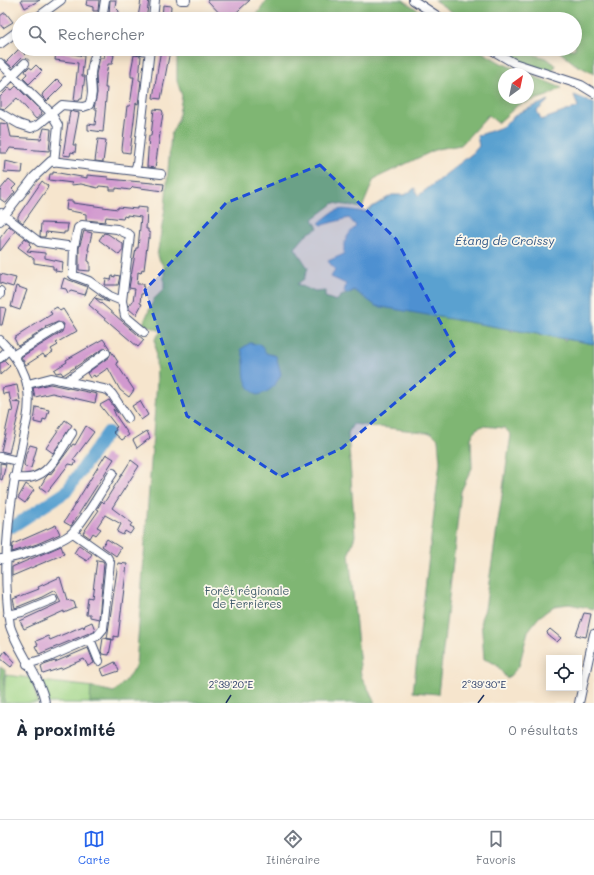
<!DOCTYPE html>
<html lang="fr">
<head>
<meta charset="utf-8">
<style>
	:root { --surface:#fff; --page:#f6f6f7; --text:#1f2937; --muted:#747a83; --line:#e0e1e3; --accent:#2563eb }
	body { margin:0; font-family:Mali,sans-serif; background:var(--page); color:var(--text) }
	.controls { position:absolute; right:12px; bottom:12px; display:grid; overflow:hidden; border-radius:0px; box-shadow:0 2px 10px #0003 }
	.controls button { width:36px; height:36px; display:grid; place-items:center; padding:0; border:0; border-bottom:1px solid var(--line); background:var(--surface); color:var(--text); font:20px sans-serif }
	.compass { position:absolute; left:498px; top:68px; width:36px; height:36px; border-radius:50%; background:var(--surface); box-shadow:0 2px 10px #0003; rotate:33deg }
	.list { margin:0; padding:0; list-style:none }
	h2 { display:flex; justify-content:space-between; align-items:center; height:52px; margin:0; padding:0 16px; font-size:17px }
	h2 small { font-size:13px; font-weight:400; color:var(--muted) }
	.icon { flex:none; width:22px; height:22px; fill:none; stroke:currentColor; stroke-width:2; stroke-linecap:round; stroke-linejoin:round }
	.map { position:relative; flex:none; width:594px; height:703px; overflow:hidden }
	.search { position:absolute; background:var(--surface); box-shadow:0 2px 10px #0003; left:12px; right:12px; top:12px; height:44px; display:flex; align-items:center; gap:10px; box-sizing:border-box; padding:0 14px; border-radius:22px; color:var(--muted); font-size:15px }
	.sheet { height:116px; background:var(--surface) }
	nav { display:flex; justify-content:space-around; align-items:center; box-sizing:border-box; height:56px; border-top:1px solid var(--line); background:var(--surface); font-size:11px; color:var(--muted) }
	nav a { display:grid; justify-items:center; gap:2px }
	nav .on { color:var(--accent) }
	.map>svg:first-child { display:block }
</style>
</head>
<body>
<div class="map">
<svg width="594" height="703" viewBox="0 0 594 703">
	<rect width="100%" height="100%" fill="#fbf7ec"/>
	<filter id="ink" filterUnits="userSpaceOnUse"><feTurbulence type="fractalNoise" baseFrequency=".025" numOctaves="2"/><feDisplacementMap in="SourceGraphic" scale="8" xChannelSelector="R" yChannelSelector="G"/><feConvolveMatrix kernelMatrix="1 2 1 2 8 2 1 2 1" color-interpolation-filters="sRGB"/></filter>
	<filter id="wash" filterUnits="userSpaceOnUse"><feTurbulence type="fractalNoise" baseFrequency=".012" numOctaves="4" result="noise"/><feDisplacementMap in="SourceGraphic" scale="16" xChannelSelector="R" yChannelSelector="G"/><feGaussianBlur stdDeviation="0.9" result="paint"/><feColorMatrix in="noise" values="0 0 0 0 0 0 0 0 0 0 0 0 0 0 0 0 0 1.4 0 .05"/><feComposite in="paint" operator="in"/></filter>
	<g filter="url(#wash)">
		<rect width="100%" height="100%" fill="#f6e5cd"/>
		<path fill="#9fd586" stroke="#5d8272" d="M5,675L31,678L38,703H4Z
			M41,681L94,687L93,703H48Z"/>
		<path fill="#7fb673" stroke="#4d7268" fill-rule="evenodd" d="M267,0H403L431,19H254Z
			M434,0H594V74L575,64L556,49H575V19H463Z
			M177,49H477L501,63L562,88L547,96L518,105L498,123L488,115L461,145L437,149L374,179L362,208L334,203L313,219L318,228L307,234L295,248L308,268L304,279L297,284L315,292L325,291V297L336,301L341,296L359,289L513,323L511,332L525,326L535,331L540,336L548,330H558L564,341L571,336L594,335V609L569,604L554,606L539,617L528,631L519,666L507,679L496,664L484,659L481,619L485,609L511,435L505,428L483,426L476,429L471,438L472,468L461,491L438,694L413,692L440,462L438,439L432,433L353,424L348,433L355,536L349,553L361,676L374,699V703H90L91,687L114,692L126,680L136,665L157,381L155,339L161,331L143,324L154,299L164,289V267L157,256L165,208L171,134L178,120L182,96L177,81ZM504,74H528V98H504Z
			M515,49H519L548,59L555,65V68L551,72L511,58L509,54Z
			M0,667L5,670L4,703H0Z"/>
		<path fill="#5aa1d0" stroke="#3a6897" d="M574,95L594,103V344L376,306L354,290L347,294L344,292L346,284L331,277L335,270L328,261L344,254C343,241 347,235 356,226L349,218L322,225L319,223C339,206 339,208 364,212L392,195H405L415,188L418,196L473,153L479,146L477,136L502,127L518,113L549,100L537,111L541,120L578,107Z
			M250,343L261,345L266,353L276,356L281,374C275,386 271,392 257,395C237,380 249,368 241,349Z"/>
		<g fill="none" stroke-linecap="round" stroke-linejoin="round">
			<path stroke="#5aa1d0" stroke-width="12" d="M12,527L66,492L108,432"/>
		</g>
		<g id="blocks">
			<path fill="#d199cf" d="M21,0H40L25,8Z
				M87,0H99L98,11H93V7L86,5Z
				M110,0H116L115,7L119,11L118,17L109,15Z
				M141,0H149L146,19H139L138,17Z
				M207,0H250L229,19H225Z
				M163,5L171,6L170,19H162Z
				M4,13H6L13,22L3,28L0,24V16Z
				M19,49L25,54L12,67L6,62Z
				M161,49H169V56L161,99L153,98Z
				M105,50L112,51L111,54L114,55L112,64H108L106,76L105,88H107L103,132L88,130V124L95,125L97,109H94L97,93L96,74L100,58H104Z
				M56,51L84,56L82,76H85L82,99H80L79,101H74L78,63L55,60Z
				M134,55L141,56L139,80L141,81L138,104L136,103L130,153L123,152L122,149L127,106H130L134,77H131V71Z
				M36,65L42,71L29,84L23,78L27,74L25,71L29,67L32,69Z
				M57,79L63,85L47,101L42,96L43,93Z
				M16,86L41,111L42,114L36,119L17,98L5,109L0,108V97L9,88L12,90Z
				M154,109L162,110L163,113L155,168L147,167L149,136H151Z
				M70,111L79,113L73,145H76L75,153L71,152L70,156L63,155Z
				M0,123L8,124L11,137L41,139L44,128L51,129L49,151L10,148L7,153H0Z
				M98,139L106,140L103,162L95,161Z
				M5,161L23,165L22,173L4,172Z
				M53,172L87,178V175L108,177V179L164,184L163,191L133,187L130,190L116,188V190H110V187L99,186L98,188L81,184L71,185L72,183L49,180L50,174H53Z
				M9,179L16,185L12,189L15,192L6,203L0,199V190Z
				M42,181L48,186L47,189L23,223L18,219V216Z
				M67,201H73V203L118,209V207L137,209V207L147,208L146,229H148V232L150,233V238H148L144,270L142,269L141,273L138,272L137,284H144L143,294H141L140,303L142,304L136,315L129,309V306L133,301L135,289L129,288L136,248H138L141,217L127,215V217L124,216L123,219L106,217L105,222L86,220V214L66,210Z
				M41,223L68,224L67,232H64V234L46,232L45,237H41L40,236Z
				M9,226L15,231L0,251V238Z
				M84,231L92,233L88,250H89L88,261L90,262V271L79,270V248Z
				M104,233L108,234L123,244V250L119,255L99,240Z
				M25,238L30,242L29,244L31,246L27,251L45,253V258L63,262L62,272L55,271L56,269H53V266L34,263V259L18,247Z
				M0,274L16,278L13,287L0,283Z
				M115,275L120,276L118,285H105L106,279L111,280L112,276L115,277Z
				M64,278L88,287L85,295L71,291L68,293L66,289L61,288Z
				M16,286L27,290L20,310L11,307Z
				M97,294L109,302L95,298L144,340L138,347L89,305Z
				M0,307L6,308L2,325H0Z
				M57,307L60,311L63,309L77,331L56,343L58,345L51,349L53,352L45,357L43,354L26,365L21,357L62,332L64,324L58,322L46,327L47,328L18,346L14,338L52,314L50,311Z
				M103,339L110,349H103L63,375L61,372L56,373L54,370L67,362L66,360Z
				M111,351L118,362L116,363L134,390L129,397L120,390L108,368L95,377L94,375L90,378L87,373L109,357Z
				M5,361L10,366L0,375V363Z
				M50,384L97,394L95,403L52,393L35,397L33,388Z
				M17,385L20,400L13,402L21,403L9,453L1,451L10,411L13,412L9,393L3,394L2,388Z
				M109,400L118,413L113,409L116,416L129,435L122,440L113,432L116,430L115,428L117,427L100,405Z
				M140,401L148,415L141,420L132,406Z
				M36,407L49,410L46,420L43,419L42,424L34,422Z
				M65,420L72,425L53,453L46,448Z
				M86,426L94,432L73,460L76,462L74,465L69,464L47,492L40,487L46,477L49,474L50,475L73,444L75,445Z
				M147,431L150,438L137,448L133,440Z
				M30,445L37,447L31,468L25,467L24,464L26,453Z
				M106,454L114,459L71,526L64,522Z
				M131,460L139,466L112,508L132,523L130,526L134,528L130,534L125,531L123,535L117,532L121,524L105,515L97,527L101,529L96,535L93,533L90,538L83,533L99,510L97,509L102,501L104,503Z
				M0,463L6,464L2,480L0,479Z
				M26,484L34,490L25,503L18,498Z
				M56,525L60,534L37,544L12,552L13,544Z
				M107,539L121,548L116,556L102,546Z
				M79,545L92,554L87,561L74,553Z
				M61,546L64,554L12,576V567Z
				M97,560L103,561L104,563L99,619L90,617V614H86L88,597L92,598Z
				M118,563L127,564L118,637L114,636V640L107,639Z
				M60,577L67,600L74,602L76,608L64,613V611L24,629L20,621L61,602L55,590L42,597L15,608L13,599L39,589L38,587Z
				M584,613L591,614L586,637L576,635Z
				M92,622L95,630L94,631L39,654L35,646L38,645L36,641L48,636L50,640L83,626L84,628L85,625Z
				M550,629L561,638L557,642L548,635L547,632Z
				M103,638L112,639L109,655L102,654L101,651Z
				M88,648L94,663L88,666L84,659L61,669V668L43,674L41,667L44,665L55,661V662Z
				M5,651L15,662L11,667L0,658Z
				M115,662L119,671L104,676L101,669Z"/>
		</g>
	</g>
	<g filter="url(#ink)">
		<use href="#blocks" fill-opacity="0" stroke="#3c4a6f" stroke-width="1"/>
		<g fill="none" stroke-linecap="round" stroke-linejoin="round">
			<defs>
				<path id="minor" d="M181,0H186
					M413,0L442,19
					M35,19L61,0
					M102,19L105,0
					M153,19L155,0
					M0,44L19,30
					M132,49L149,51
					M490,49L514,63L581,85L594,93
					M0,63L51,113L58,125L54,162
					M0,88L25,63
					M0,113L19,124L31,128L38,125L62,105L83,107L89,105C93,97 92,89 91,80C90,71 94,58 97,49
					M135,170L137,164L150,49
					M1,213L39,242L74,247L73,275L89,281L110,296L122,301
					M0,221L34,177L51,161L161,174
					M74,247L78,228L82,225L117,229L130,235L122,301L125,316L144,332
					M0,291V294
					M0,340C24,364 33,386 27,420C11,489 0,555 10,626C18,651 42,680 45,703
					M14,355L59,327
					M0,358L9,349
					M68,380L106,353
					M28,384L51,378L108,390L112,394L128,418
					M0,457L18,461
					M14,477C46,485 57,456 72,433
					M1,559C15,559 64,542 73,532C87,517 101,491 113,473
					M8,615L22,612L53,599
					M90,639L99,661
					M27,664L47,658L97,636L103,629L110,562L107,557L73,533
					M579,703L594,634"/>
			</defs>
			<use href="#minor" stroke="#3c4a6f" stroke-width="10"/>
			<use href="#minor" stroke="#fff" stroke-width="8"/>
		</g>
	</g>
	<path fill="#1d4ed8" fill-opacity="0.2" stroke="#1d4ed8" stroke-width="3" stroke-dasharray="8 5" stroke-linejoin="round" d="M320,165L396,239L456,351L342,448L281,477L187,416L145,290L226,203Z"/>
	<path fill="none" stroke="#1b2f5e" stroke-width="1.5" d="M226,703L231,695M478,703L484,695"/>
	<g text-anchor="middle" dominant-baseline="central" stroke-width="3.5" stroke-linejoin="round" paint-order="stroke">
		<g font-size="11" fill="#3c5868" stroke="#fbf7ec">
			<text x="247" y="590">Forêt régionale<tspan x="247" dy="13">de Ferrières</tspan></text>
		</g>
		<g font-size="12" font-style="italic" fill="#315786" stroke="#fbf7ec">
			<text x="505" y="240">Étang de Croissy</text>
		</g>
	</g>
	<g font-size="10" text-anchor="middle" fill="#1b2f5e" stroke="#fbf7ec" stroke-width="3.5" stroke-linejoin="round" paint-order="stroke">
		<text x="231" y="688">2°39'20"E</text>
		<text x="484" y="688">2°39'30"E</text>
	</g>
</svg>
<div class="controls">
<button><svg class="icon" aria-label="locate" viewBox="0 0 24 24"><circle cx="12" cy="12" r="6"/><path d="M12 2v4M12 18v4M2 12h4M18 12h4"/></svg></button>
</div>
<svg class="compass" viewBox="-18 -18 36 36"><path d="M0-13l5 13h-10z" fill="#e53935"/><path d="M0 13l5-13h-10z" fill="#747a83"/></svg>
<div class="search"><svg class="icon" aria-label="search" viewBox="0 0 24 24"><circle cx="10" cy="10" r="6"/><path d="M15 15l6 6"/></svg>Rechercher</div>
</div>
<section class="sheet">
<h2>À proximité<small>0 résultats</small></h2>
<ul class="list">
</ul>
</section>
<nav>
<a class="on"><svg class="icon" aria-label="map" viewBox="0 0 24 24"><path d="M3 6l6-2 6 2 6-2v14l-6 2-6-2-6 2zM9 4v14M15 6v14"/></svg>Carte</a>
<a><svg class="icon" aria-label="directions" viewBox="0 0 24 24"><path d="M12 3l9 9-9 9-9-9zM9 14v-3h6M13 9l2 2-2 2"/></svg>Itinéraire</a>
<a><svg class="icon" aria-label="saved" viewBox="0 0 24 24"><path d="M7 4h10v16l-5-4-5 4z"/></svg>Favoris</a>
</nav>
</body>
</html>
